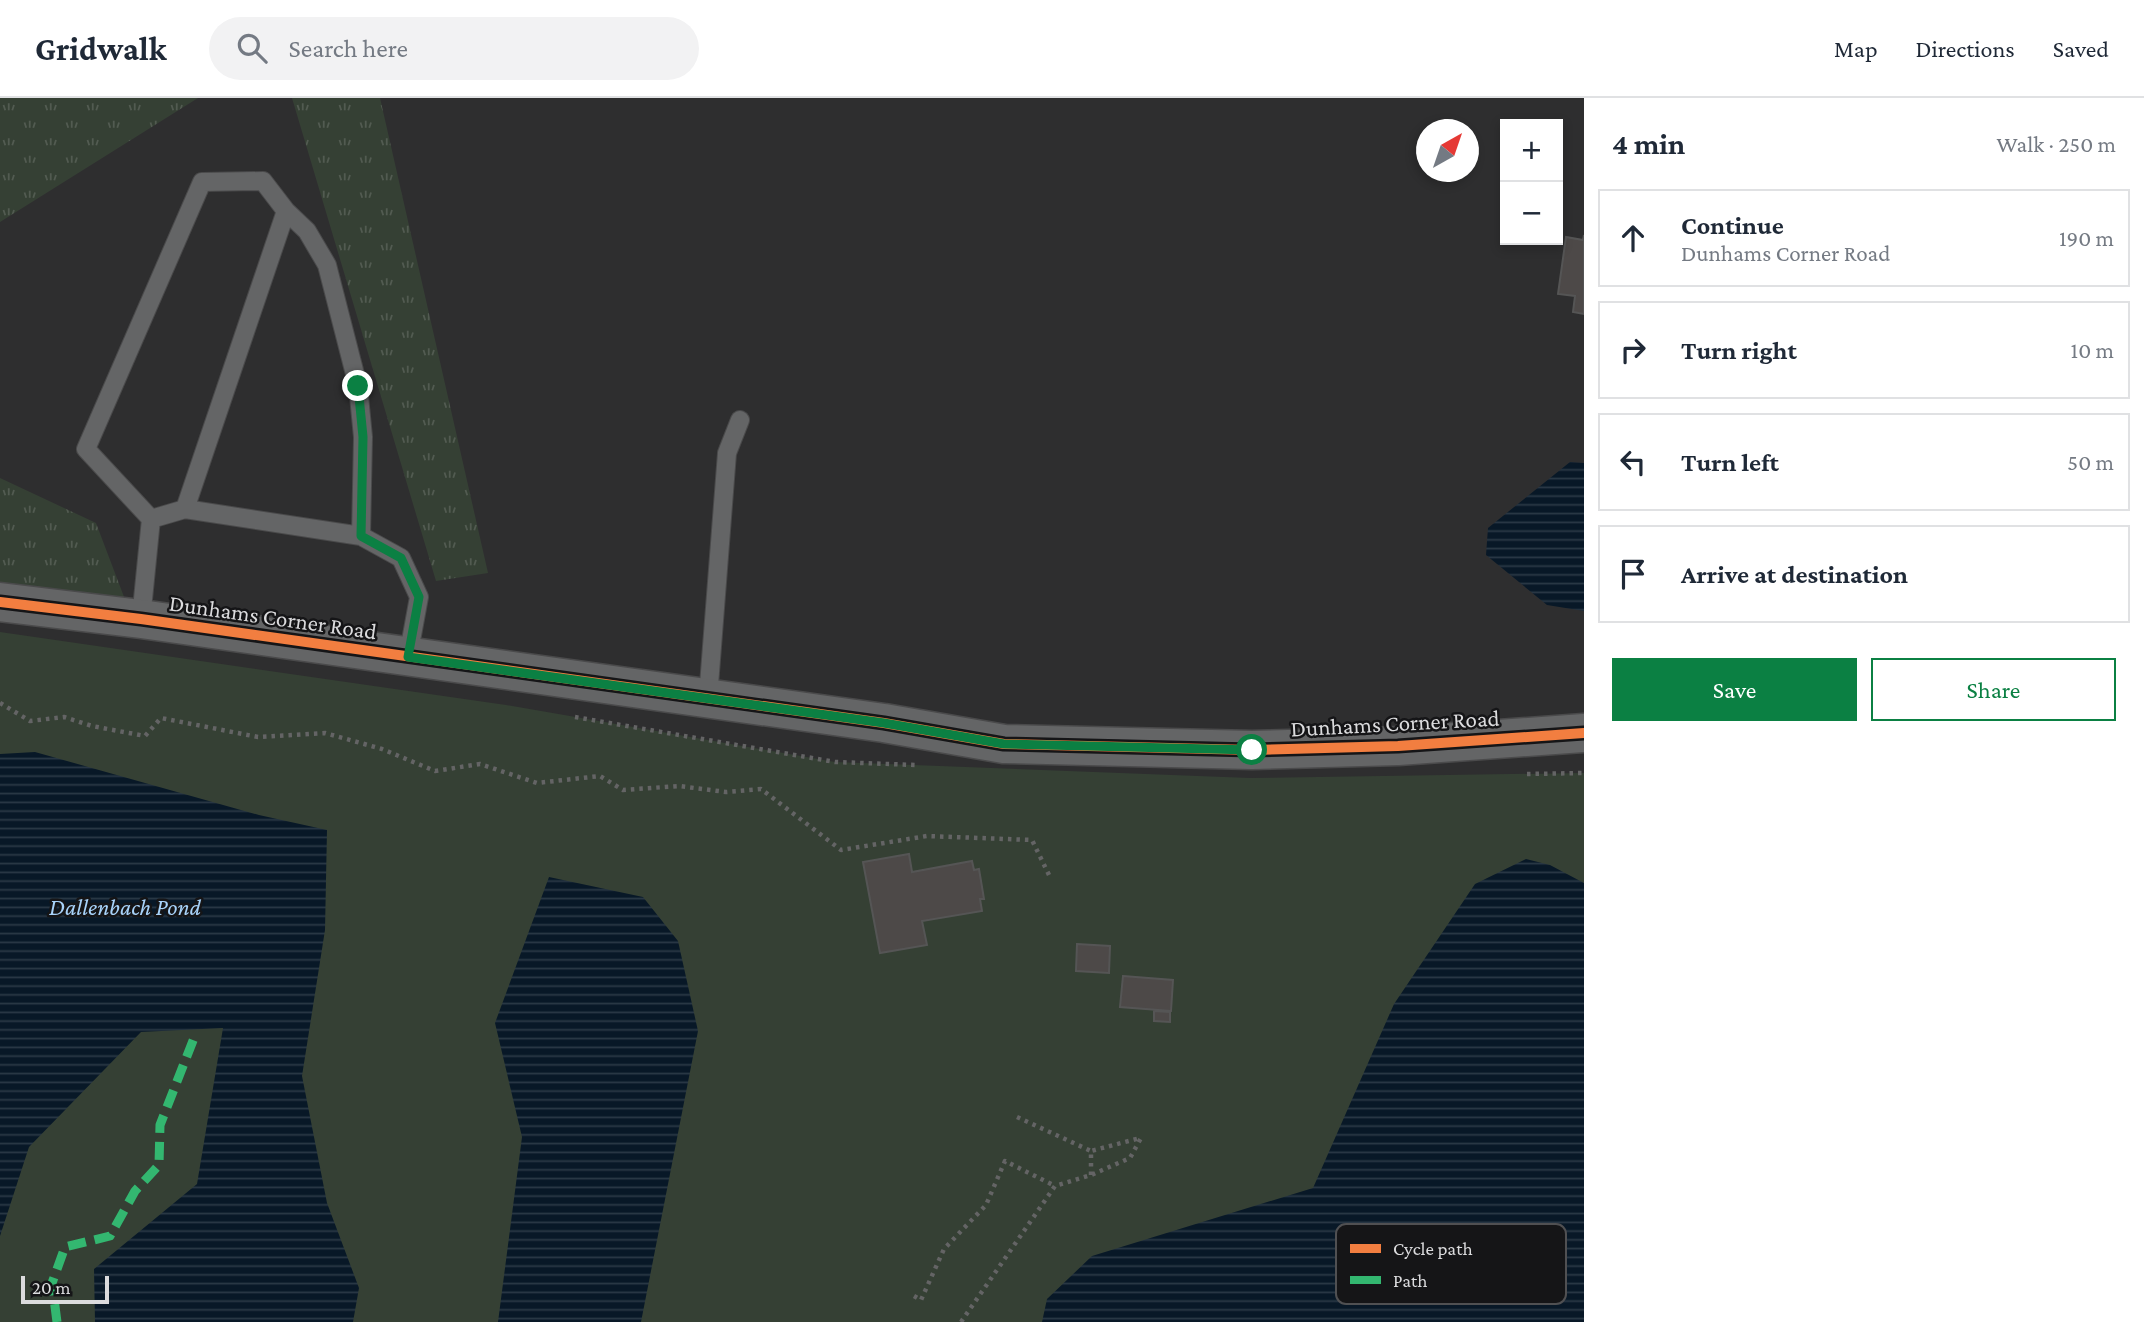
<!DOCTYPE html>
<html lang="en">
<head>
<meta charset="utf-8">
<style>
	:root { --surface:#fff; --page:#f2f2f3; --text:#1f2937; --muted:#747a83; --line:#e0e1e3; --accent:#0b8043 }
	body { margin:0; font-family:"Crimson Pro",serif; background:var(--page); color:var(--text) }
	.controls { position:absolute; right:21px; top:21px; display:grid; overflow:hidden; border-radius:0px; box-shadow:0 4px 10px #0003 }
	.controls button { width:63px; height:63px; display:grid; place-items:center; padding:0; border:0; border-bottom:2px solid var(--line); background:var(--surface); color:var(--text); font:35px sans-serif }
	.compass { position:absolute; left:1416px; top:21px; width:63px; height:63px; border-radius:50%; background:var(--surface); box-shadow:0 4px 10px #0003; rotate:40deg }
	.scale { position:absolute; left:21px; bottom:18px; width:88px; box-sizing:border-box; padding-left:7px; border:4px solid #dbdbdd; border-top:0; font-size:19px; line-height:24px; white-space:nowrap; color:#dbdbdd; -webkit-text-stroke:5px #151517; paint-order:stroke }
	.stop { position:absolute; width:21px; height:21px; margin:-16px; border:5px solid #0b8043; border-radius:50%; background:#fff }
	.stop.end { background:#0b8043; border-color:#fff; box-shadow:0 2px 7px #0008 }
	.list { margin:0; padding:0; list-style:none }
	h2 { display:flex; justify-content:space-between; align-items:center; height:91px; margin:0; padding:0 28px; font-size:30px }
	h2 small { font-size:23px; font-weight:400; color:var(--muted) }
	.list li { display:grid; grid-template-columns:46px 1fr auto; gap:21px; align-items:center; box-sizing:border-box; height:98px; margin:0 14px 14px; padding:0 14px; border:2px solid var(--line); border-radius:0px }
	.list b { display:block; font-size:26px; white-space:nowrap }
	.list p { margin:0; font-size:23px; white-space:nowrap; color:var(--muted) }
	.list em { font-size:23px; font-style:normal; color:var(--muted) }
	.actions { display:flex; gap:14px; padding:21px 28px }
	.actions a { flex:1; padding:16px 0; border:2px solid var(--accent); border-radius:0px; text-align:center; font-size:24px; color:var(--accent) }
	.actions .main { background:var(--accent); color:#fff }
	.icon { flex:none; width:38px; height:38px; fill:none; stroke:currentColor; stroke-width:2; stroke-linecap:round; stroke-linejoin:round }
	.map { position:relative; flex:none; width:1584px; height:1224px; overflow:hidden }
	header { display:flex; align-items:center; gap:42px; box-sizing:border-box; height:98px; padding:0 35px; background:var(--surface); border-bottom:2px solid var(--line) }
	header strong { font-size:33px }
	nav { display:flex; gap:38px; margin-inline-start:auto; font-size:24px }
	.search { width:490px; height:63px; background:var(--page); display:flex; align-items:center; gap:18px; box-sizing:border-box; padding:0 24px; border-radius:38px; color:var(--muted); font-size:26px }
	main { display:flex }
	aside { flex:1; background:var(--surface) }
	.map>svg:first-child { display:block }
</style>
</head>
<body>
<header>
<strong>Gridwalk</strong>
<div class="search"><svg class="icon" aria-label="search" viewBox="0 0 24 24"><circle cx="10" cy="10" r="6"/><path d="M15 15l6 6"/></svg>Search here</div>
<nav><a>Map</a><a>Directions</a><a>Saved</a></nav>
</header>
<main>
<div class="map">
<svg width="1584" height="1224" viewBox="0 0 1584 1224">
	<defs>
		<pattern id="grass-tufts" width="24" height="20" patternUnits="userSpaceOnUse" patternTransform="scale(1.75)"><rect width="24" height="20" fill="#354034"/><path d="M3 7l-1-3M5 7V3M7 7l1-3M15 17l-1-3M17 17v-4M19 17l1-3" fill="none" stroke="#525b51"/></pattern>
		<pattern id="water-rules" width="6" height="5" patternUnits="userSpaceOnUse" patternTransform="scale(1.75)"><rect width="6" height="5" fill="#081827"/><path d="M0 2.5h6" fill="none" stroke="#2b3946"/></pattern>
	</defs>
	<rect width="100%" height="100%" fill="#2e2e2f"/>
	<path fill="url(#grass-tufts)" d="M0,0H198L0,124Z
		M292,0H380L488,475L436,483Z
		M0,380L96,425L132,520L0,504Z"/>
	<path fill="#354034" d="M0,534L506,607L835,664L1250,680L1584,675V1224H0Z"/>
	<path fill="url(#water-rules)" d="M1570,364L1584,365V513L1547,507L1486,457L1488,430Z
		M35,654L259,717L327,732L325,832L302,978L327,1105L359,1190L353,1224H95L94,1171L197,1086L223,930L141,934L29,1049L0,1138V656Z
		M1526,761L1550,767L1584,785V1224H1042L1047,1201L1092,1158L1313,1090L1394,906L1475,786Z
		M549,779L643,799L678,843L698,933L641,1224H498L522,1039L495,925Z"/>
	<path fill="#4d4948" stroke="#555" stroke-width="2" d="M1584,137V216L1573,214L1575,198L1558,196L1566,139L1583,142Z
		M909,756L912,774L972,763L974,772L979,771L984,801H980L982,813L922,823L927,847L880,855L863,764Z
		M1077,846L1110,848L1109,875L1076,873Z
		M1123,878L1173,882L1171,913L1120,909Z
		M1154,913L1170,914V924L1154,923Z"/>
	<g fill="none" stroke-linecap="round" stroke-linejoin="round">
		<defs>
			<path id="service" d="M286,113L307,133L327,167L358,288L363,339L361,438
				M151,421L86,351L202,84L263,83L286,113L185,411
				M141,521L151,421L185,411L361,438L401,460L419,499L408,559
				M708,600L727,355L740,322"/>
			<path id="tertiary" d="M0,504L141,521L884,625L1004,646L1252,652L1398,648L1584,635"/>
		</defs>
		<use href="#service" stroke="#4a4a4b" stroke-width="20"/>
		<use href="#tertiary" stroke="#4a4a4b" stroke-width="41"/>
		<path stroke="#646465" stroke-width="4.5" stroke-dasharray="3.5 5" stroke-linecap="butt" d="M0,605L30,623L64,619L92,628L145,638L161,620L258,639L325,635L382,651L435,673L480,666L537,685L600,678L623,692L679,688L726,694L761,691L841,752L927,738L1032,742L1049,777
			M575,619L835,664L916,667
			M1527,676L1584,675
			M1017,1019L1091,1053
			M1091,1077V1053L1140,1040
			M914,1198L921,1202L944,1151L986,1107L1005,1063L1055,1088
			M961,1224L1055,1088L1091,1077L1130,1060L1141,1040"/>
		<use href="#service" stroke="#646566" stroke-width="18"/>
		<use href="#tertiary" stroke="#646566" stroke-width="38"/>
		<path stroke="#33b770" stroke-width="9" stroke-dasharray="18 9" stroke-linecap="butt" d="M57,1224L52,1185L65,1149L110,1138L135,1093L159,1067L160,1027L194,940"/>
		<defs>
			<path id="cycleway" d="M0,504L141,521L884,625L1004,646L1252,652L1398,648L1584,635"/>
		</defs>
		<use href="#cycleway" stroke="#151517" stroke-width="15"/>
		<use href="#cycleway" stroke="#f27e40" stroke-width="10"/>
	</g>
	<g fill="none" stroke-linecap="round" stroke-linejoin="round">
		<path stroke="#0b8043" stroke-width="9" d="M358,288L363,339L361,438L401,460L419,499L408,559L884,625L1004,646L1252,652"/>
	</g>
	<g text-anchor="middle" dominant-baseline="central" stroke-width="5" stroke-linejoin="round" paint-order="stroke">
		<g font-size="23" fill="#dbdbdd" stroke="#151517">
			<text transform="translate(273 519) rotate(8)">Dunhams Corner Road</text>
			<text transform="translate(1395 625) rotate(-3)">Dunhams Corner Road</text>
		</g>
		<g font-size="24" font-style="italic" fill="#a8d3fa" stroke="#151517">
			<text x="125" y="808">Dallenbach Pond</text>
		</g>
	</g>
	<rect x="1336" y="1126" width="230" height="80" rx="10" fill="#151517" stroke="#505052" stroke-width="2"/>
	<rect x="1350" y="1146" width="31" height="9" fill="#f27e40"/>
	<rect x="1350" y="1178" width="31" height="8" fill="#33b770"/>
	<g font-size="19" fill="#dbdbdd">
		<text x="1393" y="1157">Cycle path</text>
		<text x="1393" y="1189">Path</text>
	</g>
</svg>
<div class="controls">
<button>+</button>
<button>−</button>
</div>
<svg class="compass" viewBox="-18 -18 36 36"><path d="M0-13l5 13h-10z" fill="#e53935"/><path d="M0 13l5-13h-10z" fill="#747a83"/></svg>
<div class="scale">20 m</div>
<div class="stop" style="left:1252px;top:652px"></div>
<div class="stop end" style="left:358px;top:288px"></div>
</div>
<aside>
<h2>4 min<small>Walk · 250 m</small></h2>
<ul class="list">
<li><svg class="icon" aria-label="ahead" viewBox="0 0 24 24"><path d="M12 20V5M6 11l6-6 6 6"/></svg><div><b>Continue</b><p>Dunhams Corner Road</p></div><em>190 m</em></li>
<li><svg class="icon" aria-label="right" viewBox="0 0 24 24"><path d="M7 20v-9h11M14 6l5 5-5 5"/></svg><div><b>Turn right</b></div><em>10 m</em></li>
<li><svg class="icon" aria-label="left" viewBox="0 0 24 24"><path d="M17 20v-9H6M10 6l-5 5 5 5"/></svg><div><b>Turn left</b></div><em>50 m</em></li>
<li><svg class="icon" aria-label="arrive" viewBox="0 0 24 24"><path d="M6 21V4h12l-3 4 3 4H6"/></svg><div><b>Arrive at destination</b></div></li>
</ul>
<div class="actions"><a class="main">Save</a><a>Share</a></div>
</aside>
</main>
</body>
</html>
